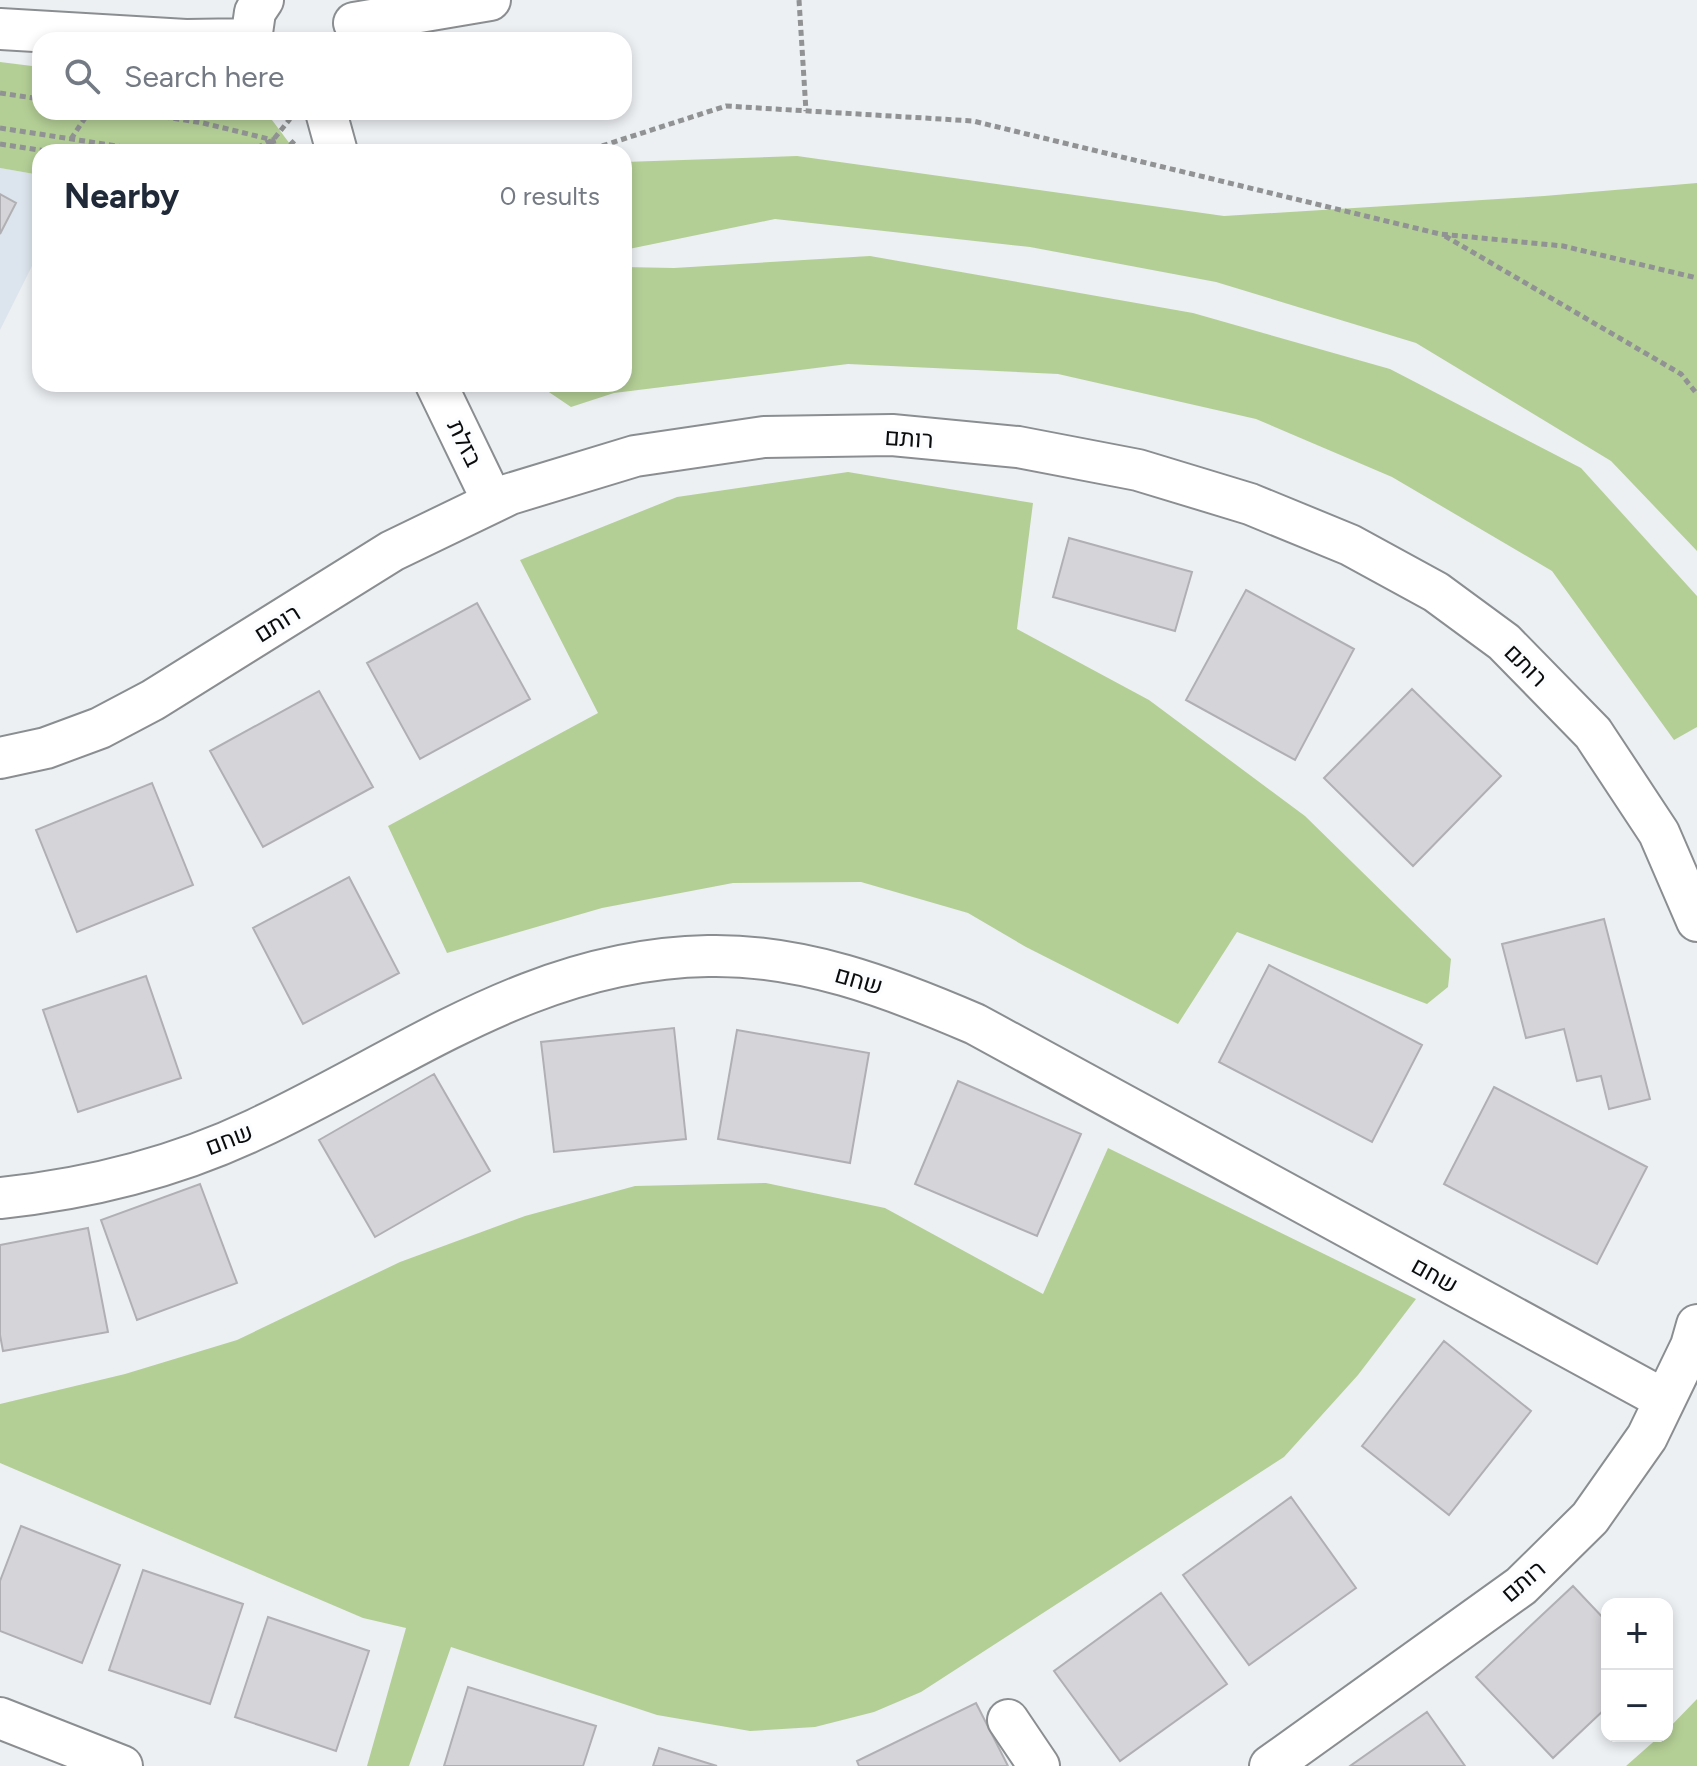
<!DOCTYPE html>
<html lang="en">
<head>
<meta charset="utf-8">
<style>
	:root { --surface:#fff; --page:#f6f6f7; --text:#1f2937; --muted:#747a83; --line:#e0e1e3 }
	body { margin:0; font-family:Figtree,Heebo,sans-serif; background:var(--page); color:var(--text) }
	.controls { position:absolute; right:24px; bottom:24px; display:grid; overflow:hidden; border-radius:16px; box-shadow:0 4px 12px #0003 }
	.controls button { width:72px; height:72px; display:grid; place-items:center; padding:0; border:0; border-bottom:2px solid var(--line); background:var(--surface); color:var(--text); font:40px sans-serif }
	.list { margin:0; padding:0; list-style:none }
	h2 { display:flex; justify-content:space-between; align-items:center; height:104px; margin:0; padding:0 32px; font-size:34px }
	h2 small { font-size:26px; font-weight:400; color:var(--muted) }
	.icon { flex:none; width:44px; height:44px; fill:none; stroke:currentColor; stroke-width:2; stroke-linecap:round; stroke-linejoin:round }
	.map { position:relative; flex:none; width:1697px; height:1766px; overflow:hidden }
	.search { position:absolute; background:var(--surface); box-shadow:0 4px 12px #0003; left:32px; top:32px; width:600px; height:88px; display:flex; align-items:center; gap:20px; box-sizing:border-box; padding:0 28px; border-radius:24px; color:var(--muted); font-size:30px }
	.panel { position:absolute; background:var(--surface); box-shadow:0 4px 12px #0003; left:32px; top:144px; width:600px; height:248px; border-radius:24px }
	.map>svg:first-child { display:block }
</style>
</head>
<body>
<div class="map">
<svg width="1697" height="1766" viewBox="0 0 1697 1766">
	<rect width="100%" height="100%" fill="#edf0f3"/>
	<path fill="#dce4ed" d="M0,168L40,175V250L0,330Z"/>
	<path fill="#b4cf96" d="M0,62L40,67V112H266L296,152H40V175L0,168Z
		M797,156L1224,216L1544,196L1697,183V551L1611,461L1416,343L1216,282L1030,247L775,219L624,250V162Z
		M870,256L1193,313L1390,369L1581,468L1697,596V727L1674,740L1552,571L1392,477L1256,419L1058,374L848,364L614,393L571,407L537,384H624V267L674,268Z
		M848,472L1033,503L1017,629L1149,700L1305,816L1451,959L1448,987L1427,1004L1237,932L1178,1024L1026,947L968,913L861,882L733,883L602,908L447,953L388,826L598,713L520,560L677,497Z
		M1108,1148L1416,1299L1358,1375L1284,1457L921,1692L874,1712L815,1727L750,1731L657,1715L451,1647L409,1766H367L406,1628L363,1618L0,1463V1404L125,1374L237,1340L400,1262L525,1216L635,1186L766,1183L885,1208L1043,1294Z
		M1697,1699V1766H1626L1660,1736H1667V1730Z"/>
	<path fill="#d5d4d8" stroke="#b0b0b4" stroke-width="2" d="M0,194L16,203L0,234Z
		M1069,538L1192,572L1175,631L1053,597Z
		M1246,590L1354,649L1295,760L1186,700Z
		M477,603L530,699L420,759L367,663Z
		M1412,689L1501,776L1413,866L1324,778Z
		M319,691L373,787L263,847L210,751Z
		M152,783L193,885L77,932L36,830Z
		M349,877L399,973L303,1024L253,928Z
		M1604,919L1650,1099L1609,1109L1601,1076L1577,1081L1564,1029L1526,1038L1502,944Z
		M1269,965L1422,1045L1372,1142L1219,1062Z
		M146,976L181,1078L78,1112L43,1010Z
		M674,1028L686,1139L554,1152L541,1042Z
		M737,1030L869,1053L850,1163L718,1139Z
		M434,1074L490,1171L375,1237L319,1140Z
		M958,1081L1081,1134L1037,1236L915,1184Z
		M1494,1087L1647,1167L1597,1264L1444,1184Z
		M200,1184L237,1283L137,1320L101,1220Z
		M88,1228L108,1332L3,1351L0,1335V1245Z
		M1444,1341L1531,1411L1449,1515L1362,1446Z
		M1291,1497L1356,1588L1249,1665L1183,1575Z
		M21,1526L120,1565L82,1663L0,1631V1581Z
		M143,1570L243,1604L210,1704L109,1670Z
		M1573,1586L1607,1622V1707L1553,1758L1476,1677Z
		M1161,1593L1227,1684L1120,1761L1054,1671Z
		M268,1617L369,1651L336,1751L235,1717Z
		M468,1687L596,1726L583,1766H444Z
		M976,1703L1008,1766H859L857,1761Z
		M1427,1712L1465,1766H1350Z
		M659,1748L717,1766H653Z"/>
	<g fill="none" stroke-linecap="round" stroke-linejoin="round">
		<defs>
			<path id="minor" d="M354,23L490,0
				M0,29L186,40L251,39
				M251,40L255,12L263,0
				M326,112L337,152
				M436,384L493,502
				M0,758L46,748L100,728L153,700L392,551L510,494L635,456L764,437L892,435L1018,447L1138,470L1250,504L1350,545L1436,592L1504,642L1593,733L1659,833L1697,921
				M0,1198C87,1189 176,1167 256,1129C406,1059 533,959 708,956C802,954 889,987 975,1024L1665,1400
				M0,1718L122,1766
				M1008,1720L1039,1766
				M1270,1766L1521,1586L1590,1518L1647,1437L1691,1346L1697,1325"/>
		</defs>
		<use href="#minor" stroke="#8b8e91" stroke-width="44"/>
		<path stroke="#909294" stroke-width="5" stroke-dasharray="6 4" stroke-linecap="butt" d="M799,0L806,111
			M0,93L40,99
			M134,112L203,123L273,140L276,152
			M0,128L156,152
			M71,139L89,112
			M0,144L52,152
			M248,152L273,140L290,119
			M283,152L297,138
			M583,152L726,106L973,121L1440,234L1563,246L1697,278
			M1445,236L1681,374L1697,394"/>
		<use href="#minor" stroke="#fff" stroke-width="40"/>
	</g>
	<g text-anchor="middle" dominant-baseline="central" stroke-width="7" stroke-linejoin="round" paint-order="stroke">
		<g font-size="24" fill="#0b0c0d" stroke="#fbfdff">
			<text transform="translate(909 438) rotate(4)">רותם</text>
			<text transform="translate(465 443) rotate(64)">בזלת</text>
			<text transform="translate(277 623) rotate(-32)">רותם</text>
			<text transform="translate(1526 665) rotate(45)">רותם</text>
			<text transform="translate(859 980) rotate(16)">שחם</text>
			<text transform="translate(229 1139) rotate(-21)">שחם</text>
			<text transform="translate(1435 1275) rotate(29)">שחם</text>
			<text transform="translate(1523 1581) rotate(-41)">רותם</text>
		</g>
	</g>
</svg>
<div class="controls">
<button>+</button>
<button>−</button>
</div>
<div class="search"><svg class="icon" aria-label="search" viewBox="0 0 24 24"><circle cx="10" cy="10" r="6"/><path d="M15 15l6 6"/></svg>Search here</div>
<section class="panel">
<h2>Nearby<small>0 results</small></h2>
<ul class="list">
</ul>
</section>
</div>
</body>
</html>
